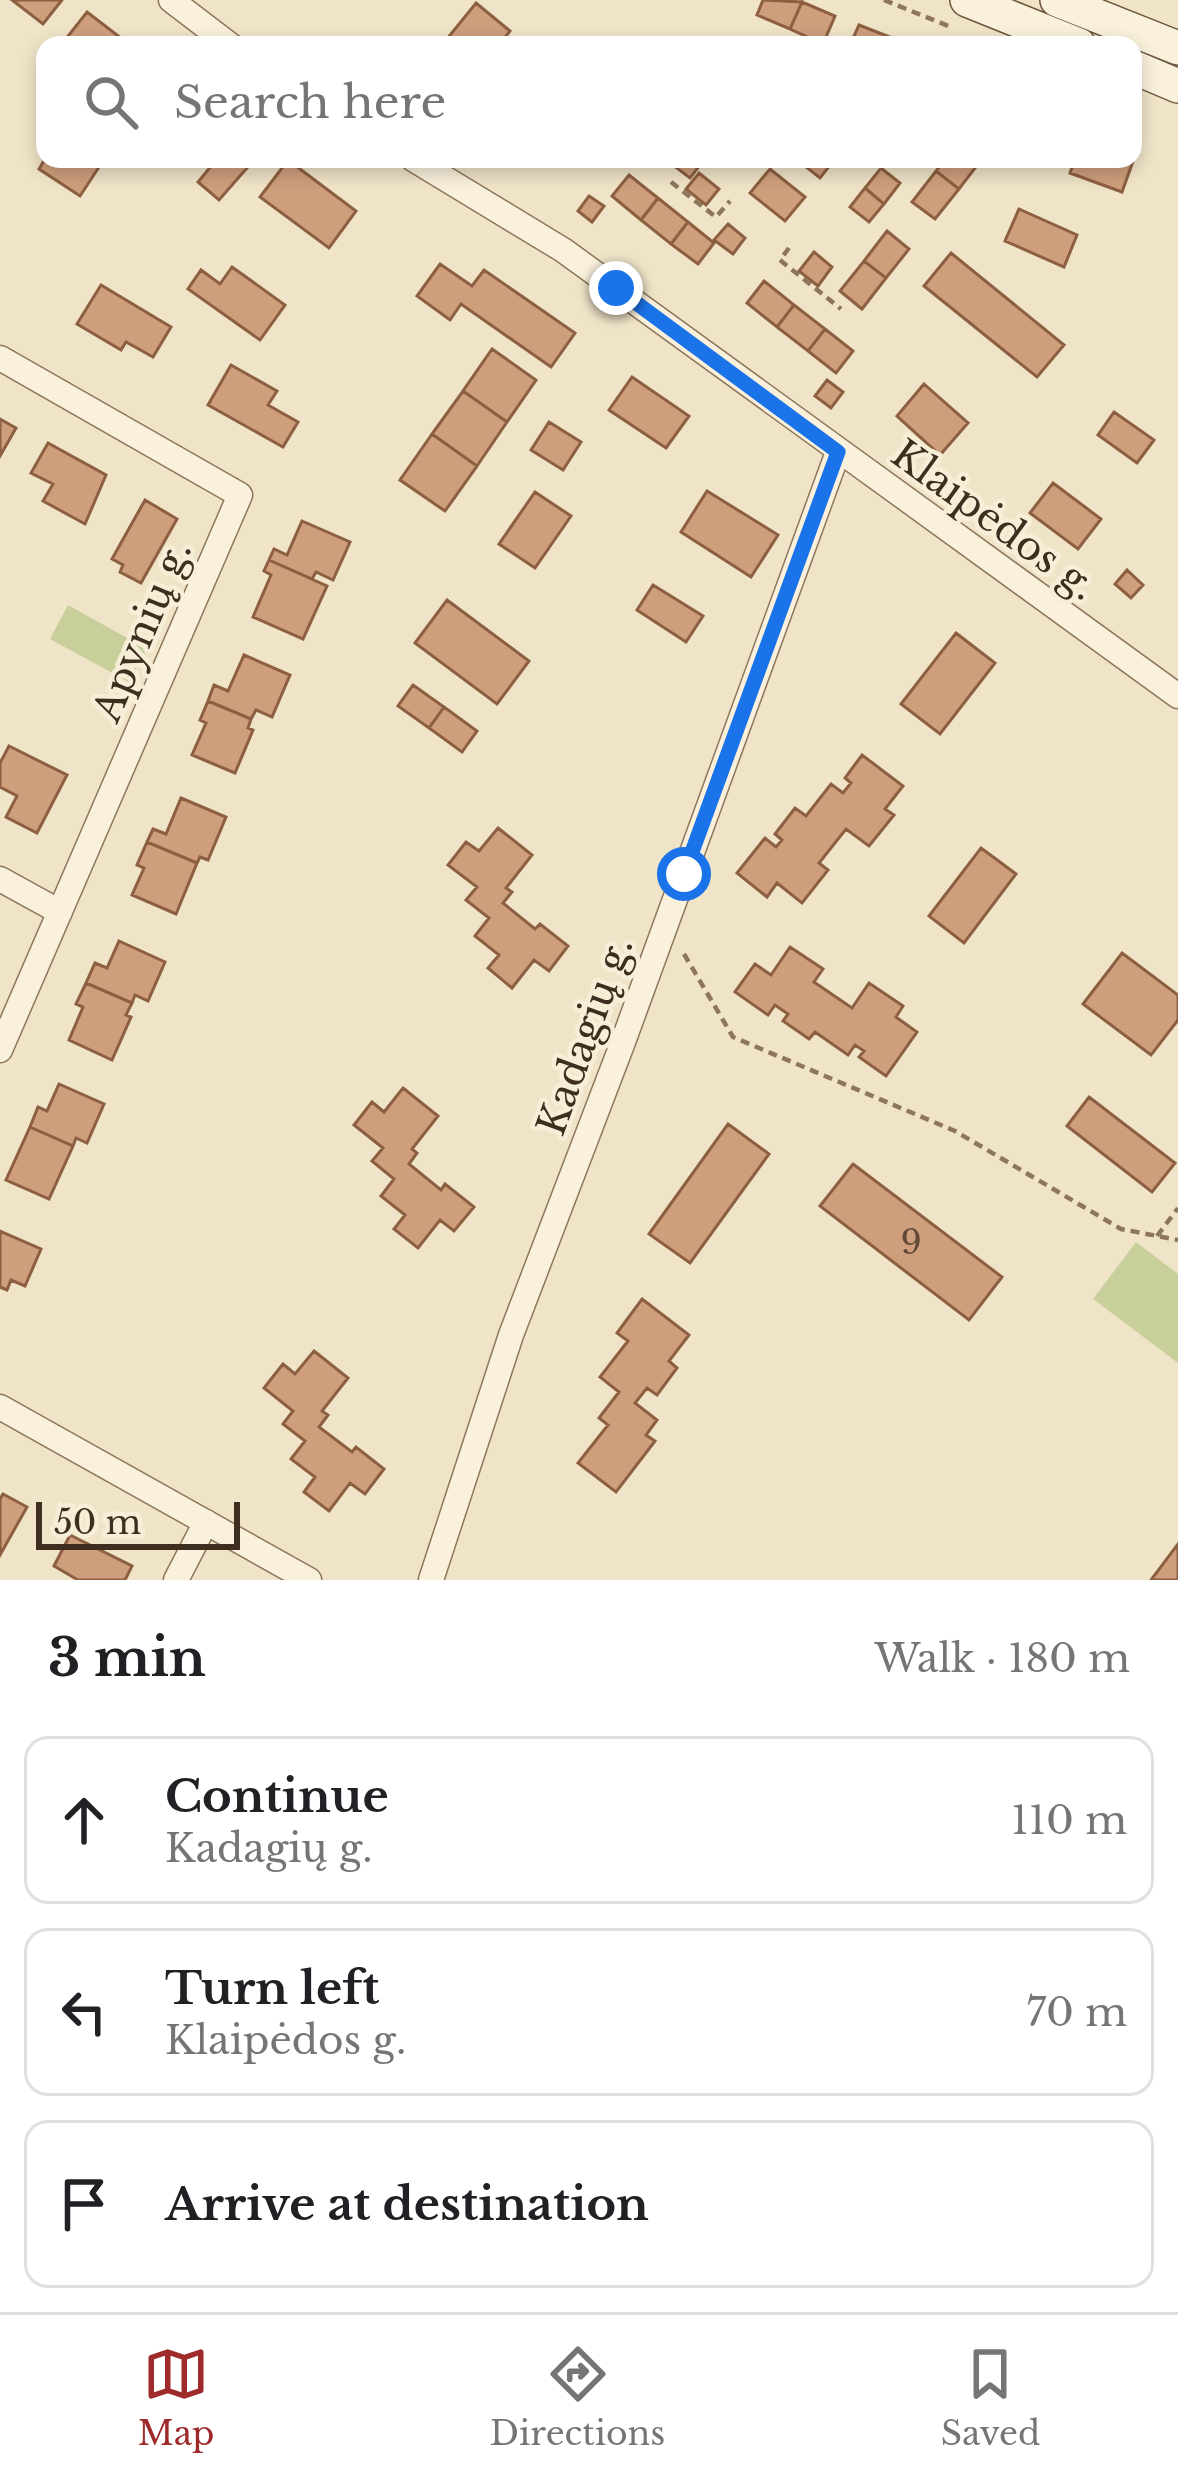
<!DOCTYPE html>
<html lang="en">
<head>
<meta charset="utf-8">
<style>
	:root { --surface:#fff; --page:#f6f6f6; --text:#202124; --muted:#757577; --line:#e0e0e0; --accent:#9e2a2b }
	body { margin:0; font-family:"Libre Baskerville",serif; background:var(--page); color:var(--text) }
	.scale { position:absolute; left:36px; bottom:30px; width:204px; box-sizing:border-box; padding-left:12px; border:6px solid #3d2e20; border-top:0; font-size:33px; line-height:42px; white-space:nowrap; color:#3d2e20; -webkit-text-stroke:9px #f7eed8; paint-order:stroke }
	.stop { position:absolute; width:36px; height:36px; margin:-27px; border:9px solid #1a73e8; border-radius:50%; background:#fff }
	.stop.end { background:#1a73e8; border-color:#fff; box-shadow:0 3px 12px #0008 }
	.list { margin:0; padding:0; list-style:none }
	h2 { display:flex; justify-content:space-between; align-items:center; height:156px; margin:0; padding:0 48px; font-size:51px }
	h2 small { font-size:39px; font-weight:400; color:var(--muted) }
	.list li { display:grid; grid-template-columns:78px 1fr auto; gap:36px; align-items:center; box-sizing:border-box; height:168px; margin:0 24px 24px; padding:0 24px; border:3px solid var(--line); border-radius:24px }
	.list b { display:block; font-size:45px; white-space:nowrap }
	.list p { margin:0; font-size:39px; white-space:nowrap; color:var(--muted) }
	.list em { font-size:39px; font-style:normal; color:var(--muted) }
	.icon { flex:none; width:66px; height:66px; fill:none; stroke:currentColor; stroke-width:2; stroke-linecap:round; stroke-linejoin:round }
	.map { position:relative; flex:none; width:1178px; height:1580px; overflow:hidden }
	.search { position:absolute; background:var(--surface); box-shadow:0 6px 18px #0003; left:36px; right:36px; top:36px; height:132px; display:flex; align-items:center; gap:30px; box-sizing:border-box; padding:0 42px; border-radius:24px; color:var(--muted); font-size:45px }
	.sheet { height:732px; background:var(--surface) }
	nav { display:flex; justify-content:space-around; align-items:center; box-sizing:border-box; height:168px; border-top:3px solid var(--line); background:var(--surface); font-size:33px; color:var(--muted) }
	nav a { display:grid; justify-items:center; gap:6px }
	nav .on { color:var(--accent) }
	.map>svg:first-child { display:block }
</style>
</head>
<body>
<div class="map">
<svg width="1178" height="1580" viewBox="0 0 1178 1580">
	<rect width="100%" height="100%" fill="#f0e4c8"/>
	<path fill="#c9cf9b" d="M68,605L147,649L129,682L50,639Z
		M1136,1242L1178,1274V1363L1093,1299Z"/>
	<path fill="#cf9f7d" stroke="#8d5f41" stroke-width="3" d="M12,0H62L43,24Z
		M763,0L802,2L790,29L757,15Z
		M802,2L835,16L823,44L790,29Z
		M476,3L510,31L499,45H442Z
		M87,12L130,45H61Z
		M859,25L892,38L890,45H850Z
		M1133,145L1138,147L1122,192L1070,173L1075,159H1133Z
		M45,159H94L101,164L80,196L39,169Z
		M217,159H236L247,168L219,200L198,182Z
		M665,159H705L690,178Z
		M796,159H835L820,178Z
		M945,159H982L959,189L936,171Z
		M288,160L356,211L329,248L260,197Z
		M881,168L900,183L884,204L865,188Z
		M770,169L805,197L785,221L750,193Z
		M936,171L959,189L935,219L912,202Z
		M699,173L719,189L706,205L686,189Z
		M629,175L658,198L641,220L612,196Z
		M865,188L884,204L869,222L850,207Z
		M589,196L604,206L592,222L578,211Z
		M658,198L688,222L671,244L641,220Z
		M1019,209L1077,235L1064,267L1005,241Z
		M688,222L714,243L698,264L671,244Z
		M728,224L745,238L733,254L714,240Z
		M887,231L909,249L886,278L864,261Z
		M814,252L832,267L818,286L799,271Z
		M951,253L1064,345L1037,377L924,286Z
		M864,261L886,278L862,309L840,291Z
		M440,264L472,286L484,270L575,333L551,367L461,304L450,320L417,296Z
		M232,267L285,305L260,340L188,289L201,270L220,284Z
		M764,281L794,305L777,327L747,303Z
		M101,285L171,327L153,357L126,342L121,350L77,324Z
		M794,305L825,329L808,351L777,327Z
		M825,329L853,351L836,373L808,351Z
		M492,349L536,380L507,422L463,391Z
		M231,365L277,391L268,405L298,422L283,447L208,405Z
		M632,377L689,416L666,448L609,410Z
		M827,380L843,392L831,408L815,396Z
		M924,384L968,423L940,455L897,416Z
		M463,391L507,422L477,466L432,434Z
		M1114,412L1154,440L1137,463L1098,435Z
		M0,419L16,428L0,456Z
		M549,422L581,442L563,470L531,450Z
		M432,434L477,466L445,511L400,480Z
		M48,443L106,475L85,524L43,501L53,484L31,473Z
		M1053,483L1101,519L1078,549L1030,513Z
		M707,491L778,535L751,577L681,532Z
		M535,492L571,516L535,568L499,544Z
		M145,500L177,519L141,583L120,572L123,565L112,559Z
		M302,521L350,542L333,580L316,572L312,579L269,560L274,549L287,555Z
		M269,560L327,586L303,639L253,617L271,575L264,571Z
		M1127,570L1143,585L1131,598L1115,584Z
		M653,585L703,616L686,642L637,610Z
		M447,600L529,661L497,704L415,643Z
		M956,633L995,663L940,734L901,704Z
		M244,655L290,675L272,717L256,710L251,719L208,701L214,685L228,691Z
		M413,685L444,707L429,728L398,706Z
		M208,701L251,719L248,728L253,730L235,773L192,755L206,723L200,720Z
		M444,707L477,731L462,752L429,728Z
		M9,746L67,775L37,833L6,817L17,796L0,787V763Z
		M862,755L903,786L885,809L894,815L869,846L846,829L819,863L828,870L802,903L777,883L767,897L737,873L765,838L776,847L782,840L775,834L795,808L806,816L831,784L843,793L851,783L845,778Z
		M181,798L226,817L208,860L200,857L197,863L147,842L153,829L166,834Z
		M498,828L532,855L506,888L512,892L503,903L535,929L540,924L568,946L549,971L534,960L512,988L488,968L499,955L475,936L489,918L466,900L477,887L448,865L466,842L479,851Z
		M147,842L197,863L176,914L132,895L144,868L137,865Z
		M981,848L1016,874L964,943L929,916Z
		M119,941L165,962L148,1001L135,995L132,1003L86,983L95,963L107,968Z
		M790,947L823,969L814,982L852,1008L869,983L903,1006L896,1017L917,1032L886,1076L859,1057L864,1051L855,1045L848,1055L815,1032L809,1039L783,1021L788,1014L775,1005L768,1015L735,992L755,964L771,975Z
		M1122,953L1178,995V1020L1151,1055L1083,1004Z
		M86,983L132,1003L126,1015L131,1017L112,1060L69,1040L83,1007L76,1004Z
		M59,1084L104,1104L87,1143L76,1138L73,1146L30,1127L38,1107L47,1111Z
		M403,1088L438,1116L412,1149L417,1153L409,1164L441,1190L445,1184L474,1207L454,1231L440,1220L418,1248L394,1229L405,1215L381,1196L394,1179L372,1161L383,1148L354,1125L372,1102L384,1112Z
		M1089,1097L1175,1163L1152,1192L1067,1126Z
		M728,1124L769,1154L690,1263L649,1234Z
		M30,1127L73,1146L49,1199L6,1180Z
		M853,1164L1002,1277L969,1320L820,1206Z
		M0,1231L41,1249L25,1286L11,1280L7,1290L0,1287Z
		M642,1299L689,1335L669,1361L677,1368L657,1395L647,1388L635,1403L657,1420L646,1435L655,1441L616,1492L578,1463L608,1425L599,1418L619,1392L600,1377L628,1341L617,1333Z
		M314,1351L348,1378L322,1411L328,1415L319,1427L352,1452L356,1447L384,1469L365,1494L350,1483L329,1511L304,1492L315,1477L291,1459L305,1441L283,1424L293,1411L264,1388L283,1364L295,1374Z
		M3,1494L27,1507L0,1555V1499Z
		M70,1535L132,1566L125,1580H78L54,1566Z
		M1178,1544V1580H1151Z"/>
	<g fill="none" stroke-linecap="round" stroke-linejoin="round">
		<defs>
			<path id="minor" d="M171,0L230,45
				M413,159L563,250L1178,696
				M0,358L240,495L0,1050
				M0,879L60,912
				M0,1407L309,1580
				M176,1580L206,1522
				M431,1580L511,1335L623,1042L838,452"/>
			<path id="secondary" d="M967,0L1079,45
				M1057,0L1178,48
				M1133,67L1178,86"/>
		</defs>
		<use href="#minor" stroke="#8d765c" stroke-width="27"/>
		<use href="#secondary" stroke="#6f573f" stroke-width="36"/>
		<path stroke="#8d765c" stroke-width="4.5" stroke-dasharray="9 6" stroke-linecap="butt" d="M884,0L951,27
			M671,182L716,217L730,201
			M789,248L780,260L841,309
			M684,954L733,1037L955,1131L1121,1229L1178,1240
			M1157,1236L1178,1208"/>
		<use href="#minor" stroke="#faf1dc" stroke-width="24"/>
		<use href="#secondary" stroke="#faf1dc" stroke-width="33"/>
	</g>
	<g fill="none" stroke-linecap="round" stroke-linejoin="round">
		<path stroke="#1a73e8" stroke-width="15" d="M616,288L838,452L684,874"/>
	</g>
	<g text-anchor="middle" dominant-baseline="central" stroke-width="9" stroke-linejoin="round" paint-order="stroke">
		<g font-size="33" fill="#624a37">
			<text x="911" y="1242">9</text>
		</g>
		<g font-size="39" fill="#3d2e20" stroke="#f7eed8">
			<text transform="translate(994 520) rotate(36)">Klaipėdos g.</text>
			<text transform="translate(142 631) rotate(-67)">Apynių g.</text>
			<text transform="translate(585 1036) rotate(-70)">Kadagių g.</text>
		</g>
	</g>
</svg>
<div class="scale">50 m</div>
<div class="stop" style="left:684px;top:874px"></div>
<div class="stop end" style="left:616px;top:288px"></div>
<div class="search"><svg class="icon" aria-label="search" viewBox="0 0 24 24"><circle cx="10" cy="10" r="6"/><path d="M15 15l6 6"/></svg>Search here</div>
</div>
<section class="sheet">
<h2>3 min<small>Walk · 180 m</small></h2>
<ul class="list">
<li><svg class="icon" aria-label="ahead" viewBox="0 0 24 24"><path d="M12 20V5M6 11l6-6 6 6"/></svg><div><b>Continue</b><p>Kadagių g.</p></div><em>110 m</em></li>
<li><svg class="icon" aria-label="left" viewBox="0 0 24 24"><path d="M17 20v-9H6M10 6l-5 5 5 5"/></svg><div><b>Turn left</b><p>Klaipėdos g.</p></div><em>70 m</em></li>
<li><svg class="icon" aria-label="arrive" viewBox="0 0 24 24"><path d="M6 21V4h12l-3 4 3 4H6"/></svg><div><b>Arrive at destination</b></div></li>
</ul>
</section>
<nav>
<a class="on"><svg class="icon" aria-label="map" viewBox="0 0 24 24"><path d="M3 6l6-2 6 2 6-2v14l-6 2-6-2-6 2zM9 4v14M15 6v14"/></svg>Map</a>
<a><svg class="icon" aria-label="directions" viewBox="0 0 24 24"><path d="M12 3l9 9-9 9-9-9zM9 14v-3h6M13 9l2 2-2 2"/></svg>Directions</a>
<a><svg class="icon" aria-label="saved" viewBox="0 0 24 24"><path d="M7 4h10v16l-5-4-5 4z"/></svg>Saved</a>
</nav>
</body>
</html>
